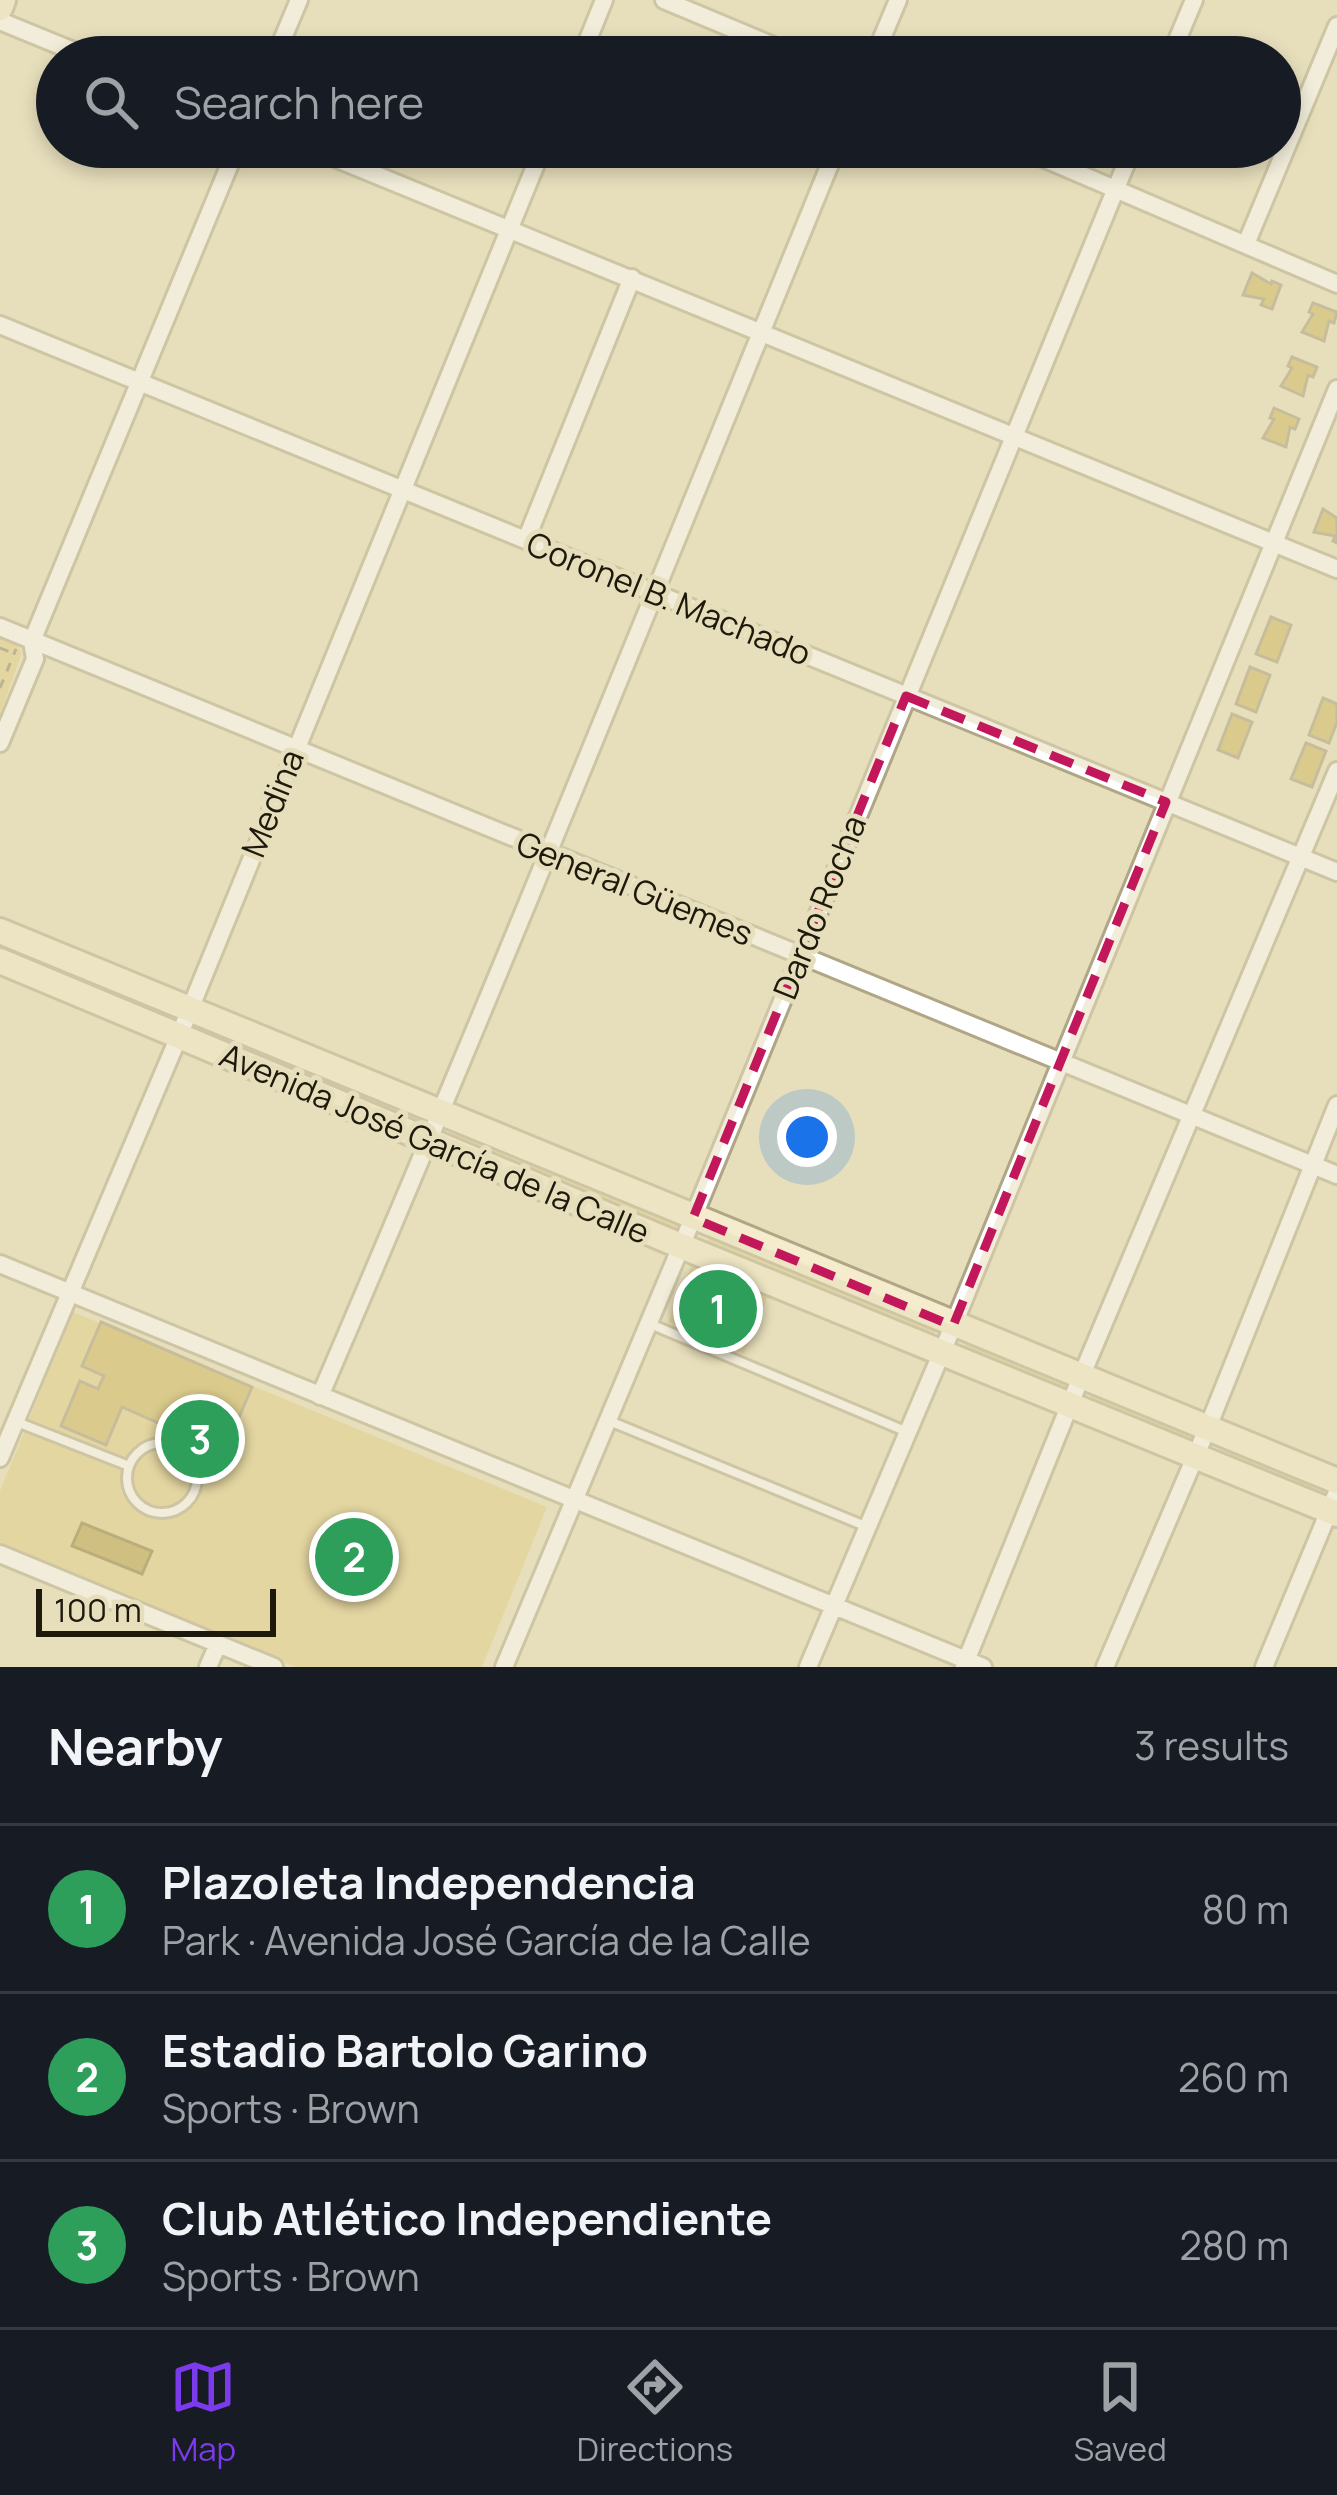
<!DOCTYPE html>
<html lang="en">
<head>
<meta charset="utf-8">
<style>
	:root { --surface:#171b24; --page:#242831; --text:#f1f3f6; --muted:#9ea1a6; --line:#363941; --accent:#7c3aed }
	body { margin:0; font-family:Manrope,sans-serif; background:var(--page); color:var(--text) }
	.scale { position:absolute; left:36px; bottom:30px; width:240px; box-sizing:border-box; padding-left:12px; border:6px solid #1d190d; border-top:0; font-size:33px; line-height:42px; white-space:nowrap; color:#1d190d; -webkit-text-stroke:9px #e7dfbc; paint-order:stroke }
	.you { position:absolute; left:807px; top:1137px; width:42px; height:42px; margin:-30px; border:9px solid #fff; border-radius:50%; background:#1a73e8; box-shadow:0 0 0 18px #1a73e833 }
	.badge { display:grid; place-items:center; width:78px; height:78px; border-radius:50%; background:var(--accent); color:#fff; font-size:39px; font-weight:700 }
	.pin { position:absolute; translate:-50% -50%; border:6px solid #fff; box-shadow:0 3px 12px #0006 }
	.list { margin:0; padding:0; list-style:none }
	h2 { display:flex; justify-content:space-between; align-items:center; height:156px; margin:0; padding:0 48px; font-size:51px }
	h2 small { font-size:39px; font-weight:400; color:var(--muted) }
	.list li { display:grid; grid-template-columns:78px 1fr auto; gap:36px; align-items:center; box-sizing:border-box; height:168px; padding:0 48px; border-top:3px solid var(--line) }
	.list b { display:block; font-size:45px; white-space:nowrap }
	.list p { margin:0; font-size:39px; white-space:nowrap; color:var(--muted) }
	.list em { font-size:39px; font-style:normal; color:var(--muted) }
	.icon { flex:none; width:66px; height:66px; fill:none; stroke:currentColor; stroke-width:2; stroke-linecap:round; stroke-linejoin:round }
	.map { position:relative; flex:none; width:1337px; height:1667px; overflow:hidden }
	.search { position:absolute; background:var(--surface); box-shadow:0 6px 18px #0003; left:36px; right:36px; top:36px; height:132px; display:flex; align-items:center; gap:30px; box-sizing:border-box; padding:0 42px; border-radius:66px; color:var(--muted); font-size:45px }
	.sheet { height:660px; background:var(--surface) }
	nav { display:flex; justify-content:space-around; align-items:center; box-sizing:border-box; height:168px; border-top:3px solid var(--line); background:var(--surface); font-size:33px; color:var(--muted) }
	nav a { display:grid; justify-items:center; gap:6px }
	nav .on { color:var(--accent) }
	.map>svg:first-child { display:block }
</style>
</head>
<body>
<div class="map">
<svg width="1337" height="1667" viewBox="0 0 1337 1667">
	<rect width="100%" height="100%" fill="#e7dfbc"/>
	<path fill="#dfcc80" d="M0,636L15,642L22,653L0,714Z
		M0,937L171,1006L166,1020L0,953Z
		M201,1020L428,1112L422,1126L195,1035Z
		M456,1125L682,1220L676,1234L450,1139Z
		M711,1232L936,1327L931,1341L705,1246Z
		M692,1264L768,1296L744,1354L668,1322Z
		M73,1312L547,1507L482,1667H295L0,1545V1491Z
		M967,1338L1068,1379L1063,1393L962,1352Z
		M1094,1390L1195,1431L1189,1445L1088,1404Z
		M1226,1444L1327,1485L1321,1499L1220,1458Z"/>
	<path fill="#b29b3b" stroke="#85742d" stroke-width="3" d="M82,1523L152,1551L142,1574L72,1546Z"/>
	<path fill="#cbb456" stroke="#9f9675" stroke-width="3" d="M1252,273L1271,284L1272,281L1281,285L1272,309L1261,305L1264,299L1243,295Z
		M1313,303L1337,312L1334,323L1329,321L1324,341L1302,332L1313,314L1309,312Z
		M1292,357L1317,367L1313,377L1308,375L1303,396L1281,386L1292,368L1288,366Z
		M1274,408L1299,419L1295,429L1290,427L1286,447L1263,438L1274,419L1270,418Z
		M1323,509L1337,518V543L1333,541L1335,536L1314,532Z
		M1271,617L1291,625L1277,662L1256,654Z
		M1250,667L1270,675L1256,712L1236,704Z
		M1323,698L1337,704V722L1329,743L1309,735Z
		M1232,714L1252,722L1238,758L1218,750Z
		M1306,743L1326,751L1312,787L1291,779Z
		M101,1322L252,1387L224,1452L122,1407L106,1445L61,1426L80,1381L98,1389L104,1376L82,1366Z"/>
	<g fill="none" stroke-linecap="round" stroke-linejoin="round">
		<defs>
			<path id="lane" d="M648,1323L905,1431
				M607,1420L865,1526
				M17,1422L129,1466
				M127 1478a35 35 0 1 1 70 0a35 35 0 1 1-70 0Z"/>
			<path id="street" d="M664,0L800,57
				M0,21L88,57
				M275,57L299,0
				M581,57L604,0
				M874,57L898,0
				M1170,57L1194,0
				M308,147L1337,569
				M1017,147L1337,284
				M1246,244L1337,26
				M0,325L1337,872
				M526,540L632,278
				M0,627L1337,1175
				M0,743L35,659L32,641L237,147
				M0,1264L983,1667
				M320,1396C498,982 666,564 837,147
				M0,1458L179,1036L543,147
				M0,1554L274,1667
				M964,1666L1081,1377L1337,771
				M208,1667L218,1644
				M504,1667L693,1218L1133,147
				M808,1667L953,1326L1337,389
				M1105,1667L1208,1427L1337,1105
				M1264,1667L1337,1492"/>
			<path id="secondary" d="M0,8L3,0
				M0,931L1337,1481
				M0,961L681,1246L1337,1514"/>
		</defs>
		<use href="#lane" stroke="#aea685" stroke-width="14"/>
		<use href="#street" stroke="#aea685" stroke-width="22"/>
		<use href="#secondary" stroke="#aea685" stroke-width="30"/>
		<path stroke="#857f67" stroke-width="3" stroke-dasharray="9 9" stroke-linecap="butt" d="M0,648L15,654
			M0,688L16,649"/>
		<use href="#lane" stroke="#fff" stroke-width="8"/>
		<use href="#street" stroke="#fff" stroke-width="16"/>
		<use href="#secondary" stroke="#f4eccc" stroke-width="24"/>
	</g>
	<path d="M0 0H1337V1667H0ZM906,696L1166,802L953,1326L693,1218Z" fill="#e7dfbc" fill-opacity=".55" fill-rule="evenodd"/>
	<path fill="none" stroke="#c2185b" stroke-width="9" stroke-dasharray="24 15" stroke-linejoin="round" d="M906,696L1166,802L953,1326L693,1218Z"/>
	<g text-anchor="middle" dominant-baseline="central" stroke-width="10" stroke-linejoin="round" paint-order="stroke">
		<g font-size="33" fill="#1d190d" stroke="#e7dfbc">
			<text transform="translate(669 598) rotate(22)">Coronel B. Machado</text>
			<text transform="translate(272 803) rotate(-68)">Medina</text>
			<text transform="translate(635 888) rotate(22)">General Güemes</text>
			<text transform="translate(819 907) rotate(-68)">Dardo Rocha</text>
			<text transform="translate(435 1143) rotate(23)">Avenida José García de la Calle</text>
		</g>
	</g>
</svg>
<div class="scale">100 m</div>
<div class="you"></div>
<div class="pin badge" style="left:718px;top:1309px;background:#2e9e5b">1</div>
<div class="pin badge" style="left:354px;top:1557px;background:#2e9e5b">2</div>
<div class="pin badge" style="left:200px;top:1439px;background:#2e9e5b">3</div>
<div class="search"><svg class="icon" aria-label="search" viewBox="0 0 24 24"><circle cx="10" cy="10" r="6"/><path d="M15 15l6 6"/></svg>Search here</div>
</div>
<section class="sheet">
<h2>Nearby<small>3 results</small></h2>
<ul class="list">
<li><span class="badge" style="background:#2e9e5b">1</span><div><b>Plazoleta Independencia</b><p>Park · Avenida José García de la Calle</p></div><em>80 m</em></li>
<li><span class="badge" style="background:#2e9e5b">2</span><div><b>Estadio Bartolo Garino</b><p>Sports · Brown</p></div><em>260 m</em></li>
<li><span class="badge" style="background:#2e9e5b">3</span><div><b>Club Atlético Independiente</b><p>Sports · Brown</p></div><em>280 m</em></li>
</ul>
</section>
<nav>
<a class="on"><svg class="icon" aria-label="map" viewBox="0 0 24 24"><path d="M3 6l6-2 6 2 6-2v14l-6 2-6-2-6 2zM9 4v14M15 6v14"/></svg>Map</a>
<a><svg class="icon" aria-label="directions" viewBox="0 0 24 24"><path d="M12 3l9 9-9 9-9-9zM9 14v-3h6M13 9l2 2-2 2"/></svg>Directions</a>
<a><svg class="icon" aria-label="saved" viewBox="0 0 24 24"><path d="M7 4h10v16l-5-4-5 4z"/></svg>Saved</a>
</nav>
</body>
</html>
